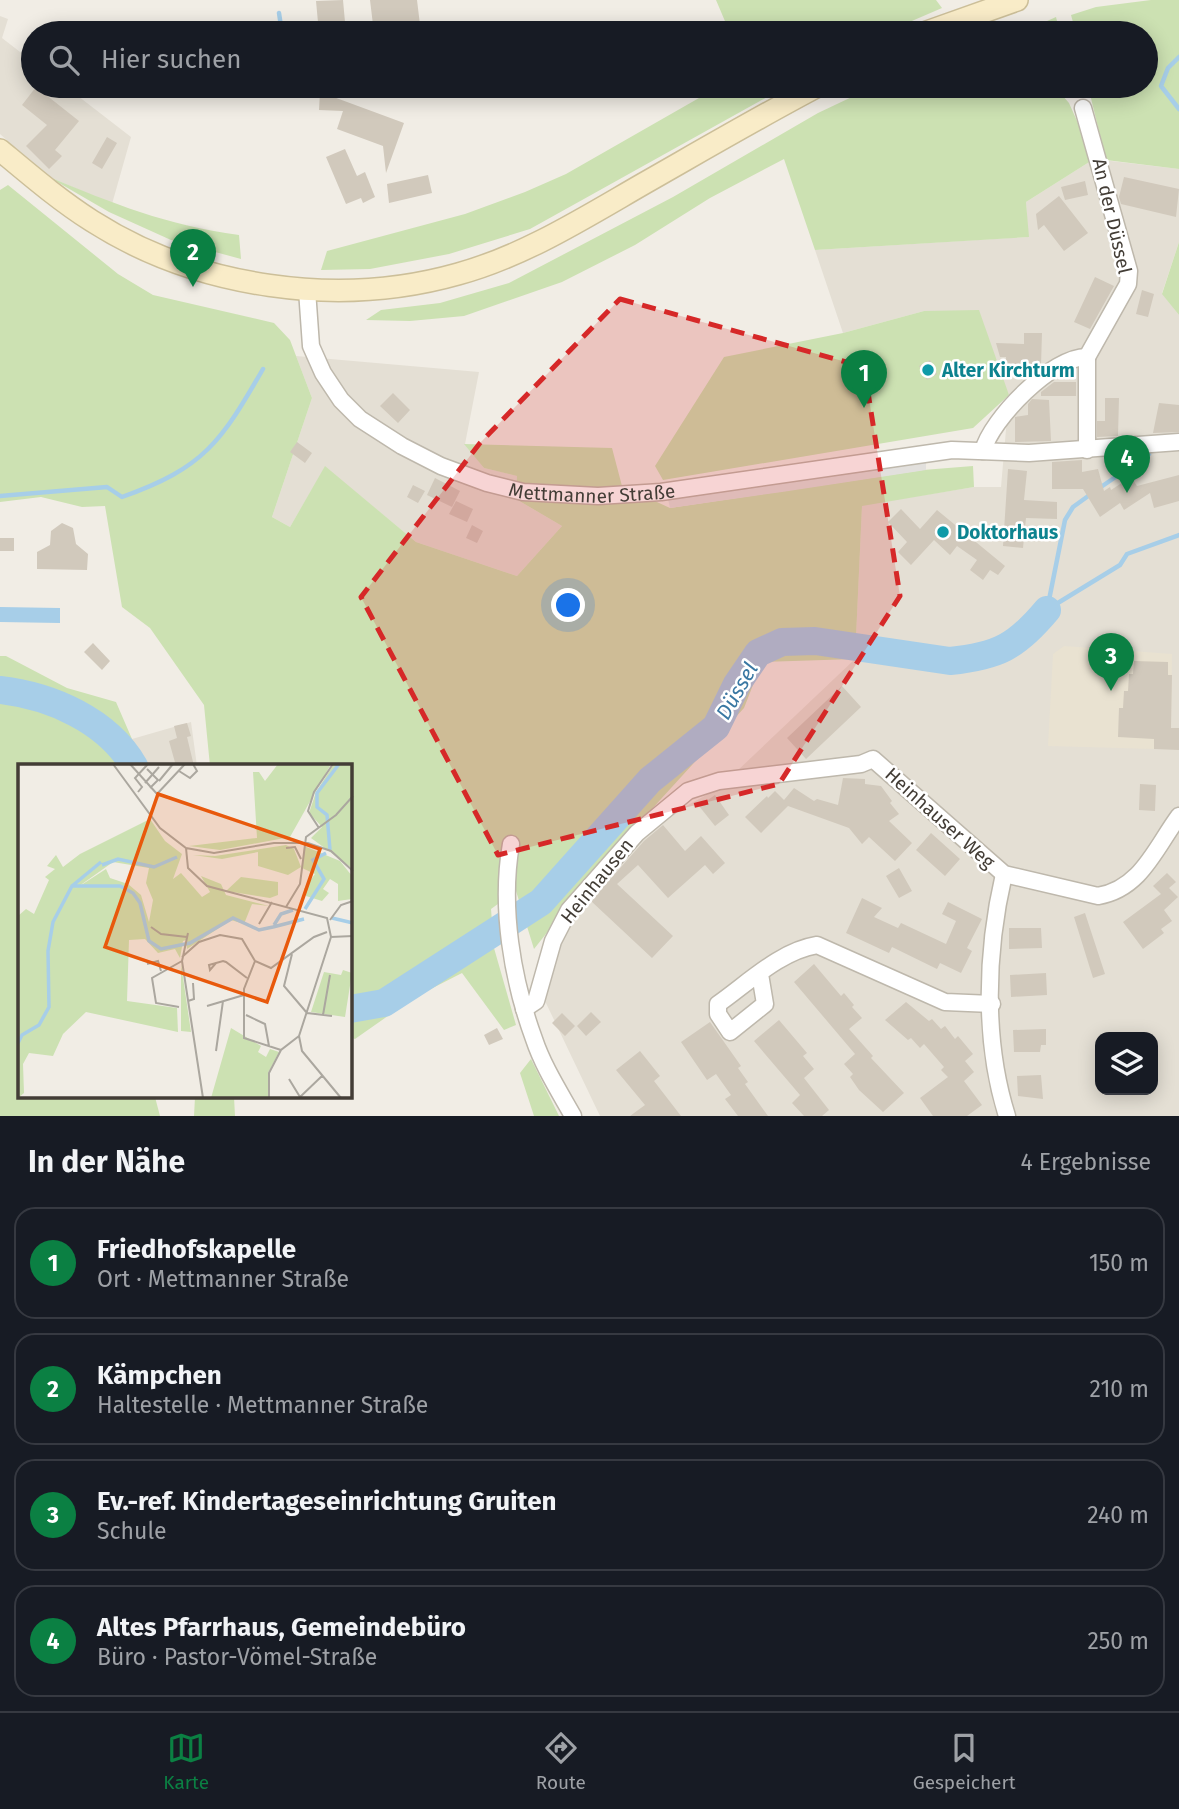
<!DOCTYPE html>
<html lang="de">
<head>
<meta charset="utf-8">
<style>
	:root { --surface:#171b24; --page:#20242c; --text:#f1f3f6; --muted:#9ea1a6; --line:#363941; --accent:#0b8043 }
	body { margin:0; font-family:"Fira Sans",sans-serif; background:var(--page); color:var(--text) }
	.controls { position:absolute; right:21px; bottom:21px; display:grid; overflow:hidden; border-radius:14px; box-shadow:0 4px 18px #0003 }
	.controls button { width:63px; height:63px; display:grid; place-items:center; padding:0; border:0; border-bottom:2px solid var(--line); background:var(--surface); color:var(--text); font:35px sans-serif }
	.you { position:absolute; left:569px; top:606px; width:24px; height:24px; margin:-18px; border:5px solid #fff; border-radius:50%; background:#1a73e8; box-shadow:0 0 0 10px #1a73e833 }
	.badge { display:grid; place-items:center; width:46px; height:46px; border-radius:50%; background:var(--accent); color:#fff; font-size:23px; font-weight:700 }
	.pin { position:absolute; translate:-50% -58px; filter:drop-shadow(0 2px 4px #0008) }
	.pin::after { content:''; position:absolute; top:37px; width:24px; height:21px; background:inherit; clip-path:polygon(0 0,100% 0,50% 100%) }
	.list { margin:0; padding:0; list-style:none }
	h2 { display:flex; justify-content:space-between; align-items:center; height:91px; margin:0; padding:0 28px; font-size:30px }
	h2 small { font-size:23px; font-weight:400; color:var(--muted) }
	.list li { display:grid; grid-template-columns:46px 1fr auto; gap:21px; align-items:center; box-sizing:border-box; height:112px; margin:0 14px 14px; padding:0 14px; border:2px solid var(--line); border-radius:21px }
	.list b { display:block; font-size:26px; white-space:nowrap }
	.list p { margin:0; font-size:23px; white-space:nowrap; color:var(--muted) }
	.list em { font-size:23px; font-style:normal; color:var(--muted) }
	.icon { flex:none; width:38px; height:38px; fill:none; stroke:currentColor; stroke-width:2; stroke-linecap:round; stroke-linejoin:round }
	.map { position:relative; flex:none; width:1179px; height:1116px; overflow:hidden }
	.search { position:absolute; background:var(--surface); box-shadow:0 4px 18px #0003; left:21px; right:21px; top:21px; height:77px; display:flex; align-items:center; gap:18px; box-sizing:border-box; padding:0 24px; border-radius:38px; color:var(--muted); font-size:26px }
	.sheet { height:595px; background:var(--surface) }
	nav { display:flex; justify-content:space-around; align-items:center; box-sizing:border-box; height:98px; border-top:2px solid var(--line); background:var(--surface); font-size:19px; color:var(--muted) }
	nav a { display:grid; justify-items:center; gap:4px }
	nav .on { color:var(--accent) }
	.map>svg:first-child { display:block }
</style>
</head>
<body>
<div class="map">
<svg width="1179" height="1116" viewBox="0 0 1179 1116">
	<rect width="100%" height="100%" fill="#f1ede5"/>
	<path fill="#e4dfd4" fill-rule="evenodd" d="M0,16L8,19L2,38L33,62V86H65L131,137L112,204L47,176L0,134Z
		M1094,159L1179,169V242L1162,293L1179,315V1116H600L545,1001L567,920L657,822L710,793L736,772L855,659L862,505L974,487H1001L1009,395L924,311L843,333L815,250L1028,237L1026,202ZM1100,1037H1153V1090H1100Z
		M296,356L479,372L465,444L484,468L518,476L516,499L562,526L517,576L416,542L325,467L290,527L272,517L312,398Z
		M191,722L197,766H150L132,739Z"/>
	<path fill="#e9e2d1" d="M1064,646L1172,654L1171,728H1155L1154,749L1048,746L1053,654Z"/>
	<path fill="#cce1b2" d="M716,0H936L942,8L884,33H730Z
		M1151,0H1179V169L1106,160L1088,86H1146V33H1076L1071,15L1096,7Z
		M1056,17L1060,33H1030L1027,30Z
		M720,86H787L530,229L449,254L370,269L321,270L327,251L465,214L525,192L566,174Z
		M875,86H1054L1069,103L1094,159L1026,202L1029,237L815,250L784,159L710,198L635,245L562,282L464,316L410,321L366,320L381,310L440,303L509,283L673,197L818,113Z
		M47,176C114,204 166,225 239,235L241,259L171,240L109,212Z
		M8,185L118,274L153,295L274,323L290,340L312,398L272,517L290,527L325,466L416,542L517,576L562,526L516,499L517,476L484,468L464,444L612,448L622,486L670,508L923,470L973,466L974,487L862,506L855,659L762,662L744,708L599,867L534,949L516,891L491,909L494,948L516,1025L504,1030L462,973L415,997L355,1039L350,1037V766H210L204,705L150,628L122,607L105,506L82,507L41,497L0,502V190Z
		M1179,242V315L1162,294Z
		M979,310L1009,395L973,428L663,480L655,466L724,357L843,333L924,311Z
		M0,656H6L67,688L116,702L132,739L150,766H19V1097H155L160,1116H0Z
		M531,1059L559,1116H534L520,1073Z
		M195,1097H234L235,1116H194Z"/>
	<path fill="#e2e0dd" d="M926,461V470L782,492L670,508L668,499Z"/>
	<path fill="#a7cee8" d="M0,607L60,608V623L0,622Z"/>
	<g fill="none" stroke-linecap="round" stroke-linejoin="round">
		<path stroke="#a7cee8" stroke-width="4.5" d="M279,13L282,33
			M1179,57L1168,68L1161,86L1179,109
			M276,89L278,86
			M1098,489L1149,454
			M0,496L107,487L122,497C204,468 221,442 263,369
			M1048,609L1120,565L1127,554L1179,535
			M1047,610L1065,520L1073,507L1091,494"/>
		<path stroke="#a7cee8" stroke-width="28" d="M0,690C51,696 107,720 134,766
			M350,1009L384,1003L541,902L650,780L716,727L737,684L758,653L782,642L815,641L950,661C998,656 1016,647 1047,610"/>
	</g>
	<path fill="#d1c9bc" d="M343,0L346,33H319L316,1Z
		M370,0H417L421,33H374Z
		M36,87L79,121L55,150L62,156L49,169L26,146L47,125L22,105Z
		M320,92L404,123L386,173L383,146L337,129L343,111L319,110Z
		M107,137L117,143L102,169L92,163Z
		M345,149L357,176L365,172L375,197L363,203L361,198L346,204L326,157Z
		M428,175L432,193L389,203L387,184Z
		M1124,177L1179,189L1176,217L1121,204L1119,197Z
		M1085,181L1088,195L1065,200L1061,187Z
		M1059,196L1088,233L1064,251L1044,225L1038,230L1036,214Z
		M1095,277L1114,286L1090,329L1074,322Z
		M1142,290L1154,294L1148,317L1136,314Z
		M1024,333H1042L1041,365L1006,366V357H1000L996,343L1024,344Z
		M930,360L937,374L927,380L919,366Z
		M1054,382H1076V396H1041V392Z
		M393,393L410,410L398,423L380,406Z
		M1105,398H1119L1118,436L1097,437V421H1105Z
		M1032,399L1049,400L1051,441L1015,442V417L1028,415V404Z
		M1159,403L1179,405V432L1153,433Z
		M297,442L312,453L305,463L290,452Z
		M1082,460V472L1098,469L1104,491L1110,487L1111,490L1131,477L1137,486L1179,475V501L1154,508L1150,493L1124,510L1120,503L1100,517L1083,489H1052V462Z
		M1008,469L1027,471L1024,500L1057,502V519L1026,518L1023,548L1003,546Z
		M435,478L460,491L452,507L427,495Z
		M413,485L425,491L418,503L407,497Z
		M456,501L473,509L467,522L449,514Z
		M901,509L920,529L937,510L1005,566L998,575L990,570L983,580L970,570L977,560L957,546L950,555L934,540L911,565L898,552L907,542L888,522Z
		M62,523L73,528L76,544L88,554L87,570L37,569V552L50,545L51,531Z
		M472,525L483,531L477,543L466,538Z
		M0,538H14V551H0Z
		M93,643L110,661L102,670L84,652Z
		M1134,661L1168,662V675H1172L1171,728H1179V750L1154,749V739L1118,737L1119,708H1123L1124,691H1128L1129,674H1133Z
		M842,686L861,707L806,759L787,738Z
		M187,723L191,736L187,737L194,766H176L169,741L177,738L174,726Z
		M843,778L865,779V784L881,786L892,801L890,803L899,814L889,821L912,843L895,861L869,837L862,844L849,828L788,806L761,833L745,817L767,796L768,798L775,791L784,800L794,788L814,801L817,799L838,805Z
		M1140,784L1156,785L1155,811L1139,810Z
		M715,795L729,815L715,826L699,806Z
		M663,825L685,851L701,836L725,863L713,874L705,865L668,898L638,865L617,884L673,936L652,958L591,901L644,841Z
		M931,833L960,859L945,876L916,850Z
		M899,868L912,891L899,898L886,876Z
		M1167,873L1176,882L1169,888L1178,897L1164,910L1172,921L1161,929L1164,933L1143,949L1123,922L1161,894L1153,886Z
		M862,898L882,908L874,917L898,928L901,923L946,944L956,921L942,914L948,902L982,919L967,948L972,951L961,973L940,963L937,969L892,947L889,953L846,933Z
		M1085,913L1105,974L1093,978L1074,917Z
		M1009,928H1041L1042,948L1009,949Z
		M814,964L841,996L844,993L854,1005L852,1007L862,1018L849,1029L873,1056L871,1058L904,1093L883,1112L859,1090L850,1077L853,1074L844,1064L855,1054L794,982Z
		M1046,973L1047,995L1011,997L1010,975Z
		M906,1002L929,1021L932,1019L941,1029L945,1026L955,1039L958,1036L973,1054L965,1061L974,1072L964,1081L982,1105L967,1116H933L920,1098L948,1077L941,1070L944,1067L924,1044L920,1048L911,1038L908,1040L885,1020Z
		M591,1012L601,1022L586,1036L577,1026Z
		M562,1013L575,1026L565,1036L552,1023Z
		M779,1020L807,1053L803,1056L814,1069L804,1078L829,1110L822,1116H804L792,1103L800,1095L754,1041Z
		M710,1022L741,1066L738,1068L748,1082L745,1084L768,1116H738L725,1099L731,1095L716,1074L707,1080L681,1042Z
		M497,1028L503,1039L489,1045L484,1035Z
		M1046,1029V1045H1041L1040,1052H1014L1013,1030Z
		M640,1051L660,1076L654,1081L681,1116H630L645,1105L616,1070Z
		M1041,1075L1043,1099L1018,1096L1017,1076Z"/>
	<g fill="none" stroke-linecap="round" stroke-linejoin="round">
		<defs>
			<g id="street">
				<path d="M1083,108L1129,271L1128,284L1087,357"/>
				<path id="s1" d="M307,290L311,346L323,373L341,400L360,419L402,446L441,466L487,483L523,492L598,496L661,492L952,450L1029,453L1179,442"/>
				<path d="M1087,357V450"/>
				<path d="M983,451C991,419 1053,356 1087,357"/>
				<path d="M511,844C500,907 512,979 534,1039C543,1066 559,1091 573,1116"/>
				<path d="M1004,874C986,951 983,1040 1007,1116"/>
				<path d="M760,974L765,1004L730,1032L718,1014V1004C748,983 780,951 817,945L945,1002L992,1004"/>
				<path d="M524,1009L536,1001L553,941L569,910L637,833L688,791L719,781L861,764L873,759L1004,874L1098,896C1141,889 1156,847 1179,816"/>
			</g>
			<path id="secondary" d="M924,33L1017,0
				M0,150C30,175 59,200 92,221C197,288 338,308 458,274C524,256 584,218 643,184C701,151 759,117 818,86"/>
		</defs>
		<use href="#street" stroke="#beb8ac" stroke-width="19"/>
		<use href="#secondary" stroke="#ccbf99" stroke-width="24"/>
		<use href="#street" stroke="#fff" stroke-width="16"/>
		<use href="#secondary" stroke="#f9ecc8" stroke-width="21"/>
	</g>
	<path fill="#d62828" fill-opacity="0.2" stroke="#d62828" stroke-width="5" stroke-dasharray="14 9" stroke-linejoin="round" d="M620,299L864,367L900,596L779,784L498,855L361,597L480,443Z"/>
	<g fill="#0f9aa8" stroke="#fff" stroke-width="2.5">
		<circle cx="928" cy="370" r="7"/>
		<circle cx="943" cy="532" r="7"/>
	</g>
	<g text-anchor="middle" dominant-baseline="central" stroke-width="5" stroke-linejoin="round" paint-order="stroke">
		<g font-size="19" fill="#433d36" stroke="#fff">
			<text transform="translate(1112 216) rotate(77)">An der Düssel</text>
			<text stroke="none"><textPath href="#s1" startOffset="394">Mettmanner Straße</textPath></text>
			<text transform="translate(940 818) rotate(42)">Heinhauser Weg</text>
			<text transform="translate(597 881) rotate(-51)">Heinhausen</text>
		</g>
		<g font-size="19" font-weight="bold" fill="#0d838f" stroke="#fff" text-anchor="start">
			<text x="942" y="370">Alter Kirchturm</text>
			<text x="957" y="532">Doktorhaus</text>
		</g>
		<g font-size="21" font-style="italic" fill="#3a78a3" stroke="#fff">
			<text transform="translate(737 691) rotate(-60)">Düssel</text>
		</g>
	</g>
	<g transform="translate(18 764)">
		<rect width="334" height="334" fill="#f1ede5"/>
		<path d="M260,0H313L272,73L202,86L171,82L239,74L235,8H241L247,17ZM316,0H334V104L293,74L304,63L291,49L298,28ZM132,55L147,77L164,90L155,115L163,109L184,133L192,128L183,112L203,120L208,131L251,142L234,140L226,160L213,156L169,185L168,176L165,177L162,194L157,185L140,189L127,175L111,176L109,237L159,244L160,268L68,248L45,270L35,292L11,289L5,300L6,329L0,334V152L8,145L16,150L31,116L27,113L37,105L29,102L38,91L45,103L62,90ZM95,98L131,104L128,119L135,136L131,158L123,131L110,120L92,114L88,105L57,125ZM268,81L276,85L283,103L270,111L240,102V88L204,95L175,91L197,92ZM286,82L322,97L334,112V135L320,137V120L312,115L305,125L311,129L304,137L288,132L286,125L297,110L284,104ZM223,113L260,118V131L252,134L208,127ZM163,200L173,268L163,267ZM325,206L334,209L327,253L293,248L306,208L323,211ZM213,264L243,282L240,288L248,293L252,285L261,288L250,309V334H193Z" fill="#cce1b2" fill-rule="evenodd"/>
		<path fill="none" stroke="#a7cee8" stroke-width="3.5" d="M312,86L309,51L299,43V29L321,0M84,101L100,95L136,103L159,93M54,122L83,98M287,145L306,115L295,96L308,89M314,154L335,159M256,161L263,150L275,146M255,163L286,155M0,279L4,271L21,261L31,243L30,187L35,158L54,122H102L115,129L122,139L131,177L143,185L172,179L215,154L241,166L255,163"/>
		<path fill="none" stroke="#aba79f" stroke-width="2" d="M95,0L142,64L168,84L196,89L256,79H290L313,87L335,107M112,0L139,30L167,0M129,5L140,16L132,24M161,7L172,14L179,7L175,0M141,17L155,0M127,19L141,3M120,28L124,23L117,14L130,0M301,64L290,47L296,28L315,0M168,84L170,104L189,122L309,154L313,173L335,172M268,84L277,83L283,95M268,143L282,120L288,73L318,51L335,32M312,156L323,141L335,137M241,160L254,138M133,163L143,170L169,173M170,169L164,197L185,334M313,173L281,272L284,287L323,334M274,190L266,222L289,249M164,193L181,178L202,171L224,175L237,197L253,204L296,173L309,168M237,197L226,225V274L263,286M198,199L192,206L191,201L205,197L208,198L229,214M129,200L140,197L143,207M170,237L176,235L175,219M189,242L226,231M161,243L138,239L134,214L164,197M289,249L314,252M228,251L247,260L251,282M305,251L312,211M198,287L205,237M271,315L282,333M251,334V309L263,286L281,272M281,334L305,311"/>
		<path fill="#e8590c" fill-opacity="0.15" stroke="#e8590c" stroke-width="3.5" d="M140,30L302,85L249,238L87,183Z"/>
		<rect width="334" height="334" fill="none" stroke="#433d36" stroke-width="3.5"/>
	</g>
</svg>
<div class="controls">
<button><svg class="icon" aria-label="layers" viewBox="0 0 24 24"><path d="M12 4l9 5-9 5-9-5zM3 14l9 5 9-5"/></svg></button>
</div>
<div class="you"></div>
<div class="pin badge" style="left:864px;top:408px">1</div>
<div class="pin badge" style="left:193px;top:287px">2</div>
<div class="pin badge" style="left:1111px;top:691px">3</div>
<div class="pin badge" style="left:1127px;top:493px">4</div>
<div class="search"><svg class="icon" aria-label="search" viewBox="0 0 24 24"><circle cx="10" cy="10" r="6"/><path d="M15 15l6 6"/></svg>Hier suchen</div>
</div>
<section class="sheet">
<h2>In der Nähe<small>4 Ergebnisse</small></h2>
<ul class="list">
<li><span class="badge">1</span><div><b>Friedhofskapelle</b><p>Ort · Mettmanner Straße</p></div><em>150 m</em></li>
<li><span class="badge">2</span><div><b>Kämpchen</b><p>Haltestelle · Mettmanner Straße</p></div><em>210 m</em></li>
<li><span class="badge">3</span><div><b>Ev.-ref. Kindertageseinrichtung Gruiten</b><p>Schule</p></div><em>240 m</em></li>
<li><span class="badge">4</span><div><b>Altes Pfarrhaus, Gemeindebüro</b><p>Büro · Pastor-Vömel-Straße</p></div><em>250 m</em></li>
</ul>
</section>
<nav>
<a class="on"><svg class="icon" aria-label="map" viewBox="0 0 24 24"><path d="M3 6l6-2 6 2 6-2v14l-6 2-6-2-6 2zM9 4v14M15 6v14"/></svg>Karte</a>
<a><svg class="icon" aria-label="directions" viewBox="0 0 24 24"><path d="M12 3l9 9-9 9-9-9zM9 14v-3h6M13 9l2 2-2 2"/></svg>Route</a>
<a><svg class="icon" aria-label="saved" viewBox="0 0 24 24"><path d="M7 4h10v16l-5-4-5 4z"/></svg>Gespeichert</a>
</nav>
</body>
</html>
